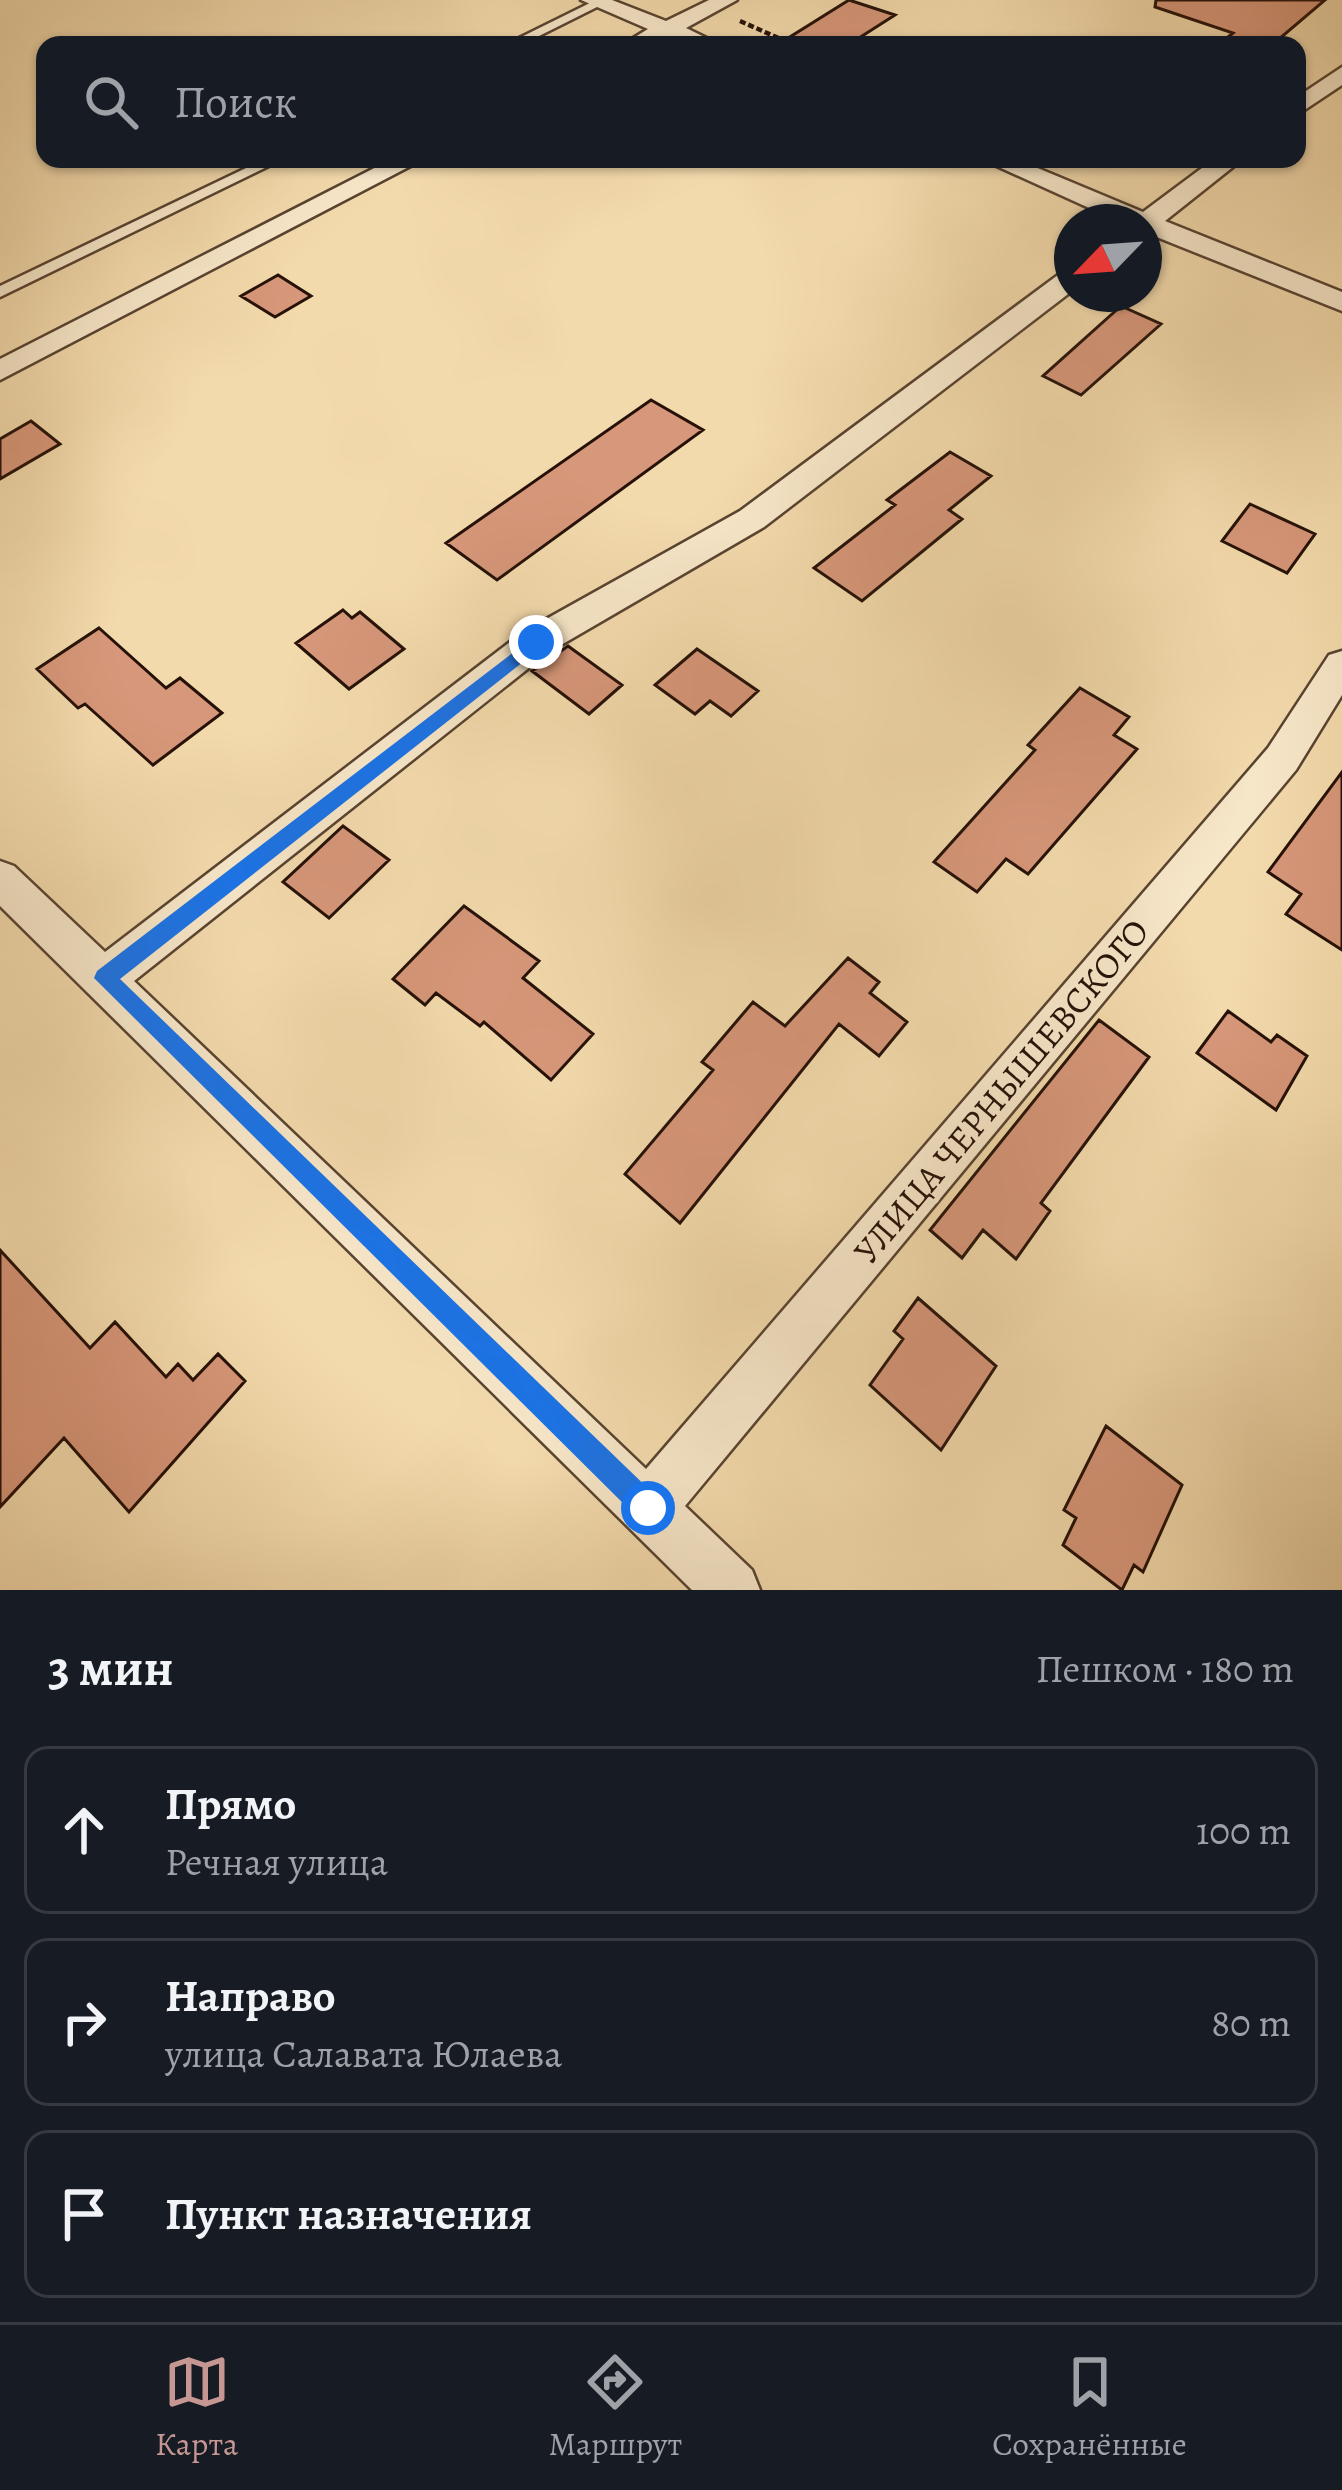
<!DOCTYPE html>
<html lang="ru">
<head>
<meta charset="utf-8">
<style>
	:root { --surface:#171b24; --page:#242831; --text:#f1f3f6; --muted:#9ea1a6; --line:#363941; --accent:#c59692 }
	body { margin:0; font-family:Alegreya,serif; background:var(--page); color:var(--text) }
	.compass { position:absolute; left:1054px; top:204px; width:108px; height:108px; border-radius:50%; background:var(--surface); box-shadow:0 3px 9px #0004; rotate:245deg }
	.stop { position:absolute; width:36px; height:36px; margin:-27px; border:9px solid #1a73e8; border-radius:50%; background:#fff }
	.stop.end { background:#1a73e8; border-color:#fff; box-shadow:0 3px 12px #0008 }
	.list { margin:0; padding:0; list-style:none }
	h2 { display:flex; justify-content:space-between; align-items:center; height:156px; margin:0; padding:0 48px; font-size:51px }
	h2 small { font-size:39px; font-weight:400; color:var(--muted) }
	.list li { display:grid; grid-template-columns:78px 1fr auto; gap:36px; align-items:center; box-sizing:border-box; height:168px; margin:0 24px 24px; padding:0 24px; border:3px solid var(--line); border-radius:24px }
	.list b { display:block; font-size:45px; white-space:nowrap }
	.list p { margin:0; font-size:39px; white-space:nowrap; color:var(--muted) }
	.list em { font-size:39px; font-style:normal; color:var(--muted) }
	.icon { flex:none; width:66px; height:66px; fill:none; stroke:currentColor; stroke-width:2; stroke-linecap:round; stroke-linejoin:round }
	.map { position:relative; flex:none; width:1342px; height:1590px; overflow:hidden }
	.search { position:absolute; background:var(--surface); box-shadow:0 3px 9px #0004; left:36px; right:36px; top:36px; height:132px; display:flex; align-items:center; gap:30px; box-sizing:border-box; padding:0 42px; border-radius:24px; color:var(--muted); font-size:45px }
	.sheet { height:732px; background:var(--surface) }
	nav { display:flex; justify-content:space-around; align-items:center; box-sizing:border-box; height:168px; border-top:3px solid var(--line); background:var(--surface); font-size:33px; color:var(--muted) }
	nav a { display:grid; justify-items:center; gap:6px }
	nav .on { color:var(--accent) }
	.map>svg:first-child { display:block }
</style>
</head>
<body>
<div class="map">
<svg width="1342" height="1590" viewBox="0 0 1342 1590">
	<rect width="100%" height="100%" fill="#f3daac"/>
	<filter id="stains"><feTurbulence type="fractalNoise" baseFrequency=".00167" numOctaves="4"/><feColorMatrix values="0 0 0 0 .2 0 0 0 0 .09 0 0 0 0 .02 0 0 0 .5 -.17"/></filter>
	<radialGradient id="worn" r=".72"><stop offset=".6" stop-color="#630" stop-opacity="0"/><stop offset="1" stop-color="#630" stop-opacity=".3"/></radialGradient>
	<path fill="#d7977a" stroke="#251108" stroke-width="3" d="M849,0L895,15L848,45H777Z
		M1156,0H1325L1272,45H1218L1233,33L1155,7Z
		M278,275L311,296L275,317L241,296Z
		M1121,306L1161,324L1081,395L1043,376Z
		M651,400L703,430L497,580L446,543Z
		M31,421L60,444L0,479V439Z
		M950,452L991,476L949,510L962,519L862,601L814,568L895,505L887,500Z
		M1250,504L1315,534L1287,573L1222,541Z
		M343,610L352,618L360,612L404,649L349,689L296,643Z
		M99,628L166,688L180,678L222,713L153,765L85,704L78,708L37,669Z
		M568,646L622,685L589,714L532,671Z
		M697,649L758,691L731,716L710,701L695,714L655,685Z
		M1080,688L1129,717L1114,735L1137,749L1028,874L1006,859L977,892L934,862L1035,750L1028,745Z
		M1342,772V950L1286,914L1301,894L1268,872Z
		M343,826L389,860L329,918L283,882Z
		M464,906L539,961L523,978L593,1034L551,1080L484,1022L480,1026L436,993L425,1005L393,979Z
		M848,958L879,982L870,993L907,1022L879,1056L839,1024L680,1223L625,1174L713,1070L702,1062L753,1002L785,1026Z
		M1228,1011L1271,1042L1277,1035L1307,1056L1276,1110L1197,1053Z
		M1099,1020L1149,1057L1041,1203L1050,1211L1016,1259L983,1230L962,1258L930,1230Z
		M0,1250L90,1348L115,1322L166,1377L178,1364L193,1380L218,1354L245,1381L129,1512L64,1438L0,1507Z
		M918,1298L996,1366L941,1450L870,1385L903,1339L894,1331Z
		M1106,1426L1182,1485L1143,1572L1134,1565L1122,1590L1063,1545L1076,1518L1064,1510Z"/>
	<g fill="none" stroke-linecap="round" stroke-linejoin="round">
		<defs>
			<path id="service" d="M596,0H611L521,45H505Z
				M265,159H283L0,297V286Z"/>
			<path id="minor" d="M581,0H612L666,21L709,0H737L686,28L721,45H690L668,37L651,45H622L648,29Z
				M1342,67V85L1297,115V97Z
				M392,159H424L0,380V359Z
				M981,159H1016L1143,212L1214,159H1243L1165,221L1342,292V311L1144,232V222H1120Z
				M1072,270V291L764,527L549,652L134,981L646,1469L1268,748L1329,655L1342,651V695L1296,770L685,1506L752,1570L760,1590H692L0,906V861L14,866L105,952L523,632L740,511L1062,272Z"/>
		</defs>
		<use href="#service" stroke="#584331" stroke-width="5"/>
		<use href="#minor" stroke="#584331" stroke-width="5"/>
		<path stroke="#251108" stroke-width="4.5" stroke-dasharray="6 3" stroke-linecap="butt" d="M740,21L794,45"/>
		<use href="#service" fill="#f7e7c9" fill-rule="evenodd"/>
		<use href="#minor" fill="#f7e7c9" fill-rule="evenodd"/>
	</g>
	<path fill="#1a73e8" d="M536,635L542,637V647L120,979L658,1498L662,1508L658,1518L648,1522L638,1518L94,978L97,971Z"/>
	<g text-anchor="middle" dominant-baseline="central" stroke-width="10" stroke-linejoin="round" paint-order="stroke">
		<g font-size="36" fill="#251108" stroke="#f7e7c9">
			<text transform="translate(1001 1091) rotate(-50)">УЛИЦА ЧЕРНЫШЕВСКОГО</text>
		</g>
	</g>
	<rect width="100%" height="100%" filter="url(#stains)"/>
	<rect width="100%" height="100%" fill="url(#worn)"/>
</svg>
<svg class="compass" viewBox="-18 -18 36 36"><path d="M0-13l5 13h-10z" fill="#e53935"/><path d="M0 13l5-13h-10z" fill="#9ea1a6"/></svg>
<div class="stop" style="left:648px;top:1508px"></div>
<div class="stop end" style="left:536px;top:642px"></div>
<div class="search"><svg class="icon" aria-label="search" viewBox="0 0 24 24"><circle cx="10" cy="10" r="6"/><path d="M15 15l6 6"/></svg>Поиск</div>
</div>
<section class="sheet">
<h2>3 мин<small>Пешком · 180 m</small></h2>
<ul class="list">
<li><svg class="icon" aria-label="ahead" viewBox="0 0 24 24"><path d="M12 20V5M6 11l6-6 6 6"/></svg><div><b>Прямо</b><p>Речная улица</p></div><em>100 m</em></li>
<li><svg class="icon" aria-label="right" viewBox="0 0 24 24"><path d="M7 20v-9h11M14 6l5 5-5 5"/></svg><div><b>Направо</b><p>улица Салавата Юлаева</p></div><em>80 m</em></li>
<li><svg class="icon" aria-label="arrive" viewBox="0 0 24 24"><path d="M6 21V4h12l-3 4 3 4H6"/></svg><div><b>Пункт назначения</b></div></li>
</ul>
</section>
<nav>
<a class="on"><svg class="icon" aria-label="map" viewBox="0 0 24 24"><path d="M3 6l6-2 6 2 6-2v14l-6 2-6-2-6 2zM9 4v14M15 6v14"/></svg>Карта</a>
<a><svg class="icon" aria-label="directions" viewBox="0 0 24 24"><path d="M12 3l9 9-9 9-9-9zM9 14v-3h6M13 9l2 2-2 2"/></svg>Маршрут</a>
<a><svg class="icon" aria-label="saved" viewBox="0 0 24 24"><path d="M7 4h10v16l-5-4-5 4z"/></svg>Сохранённые</a>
</nav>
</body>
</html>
